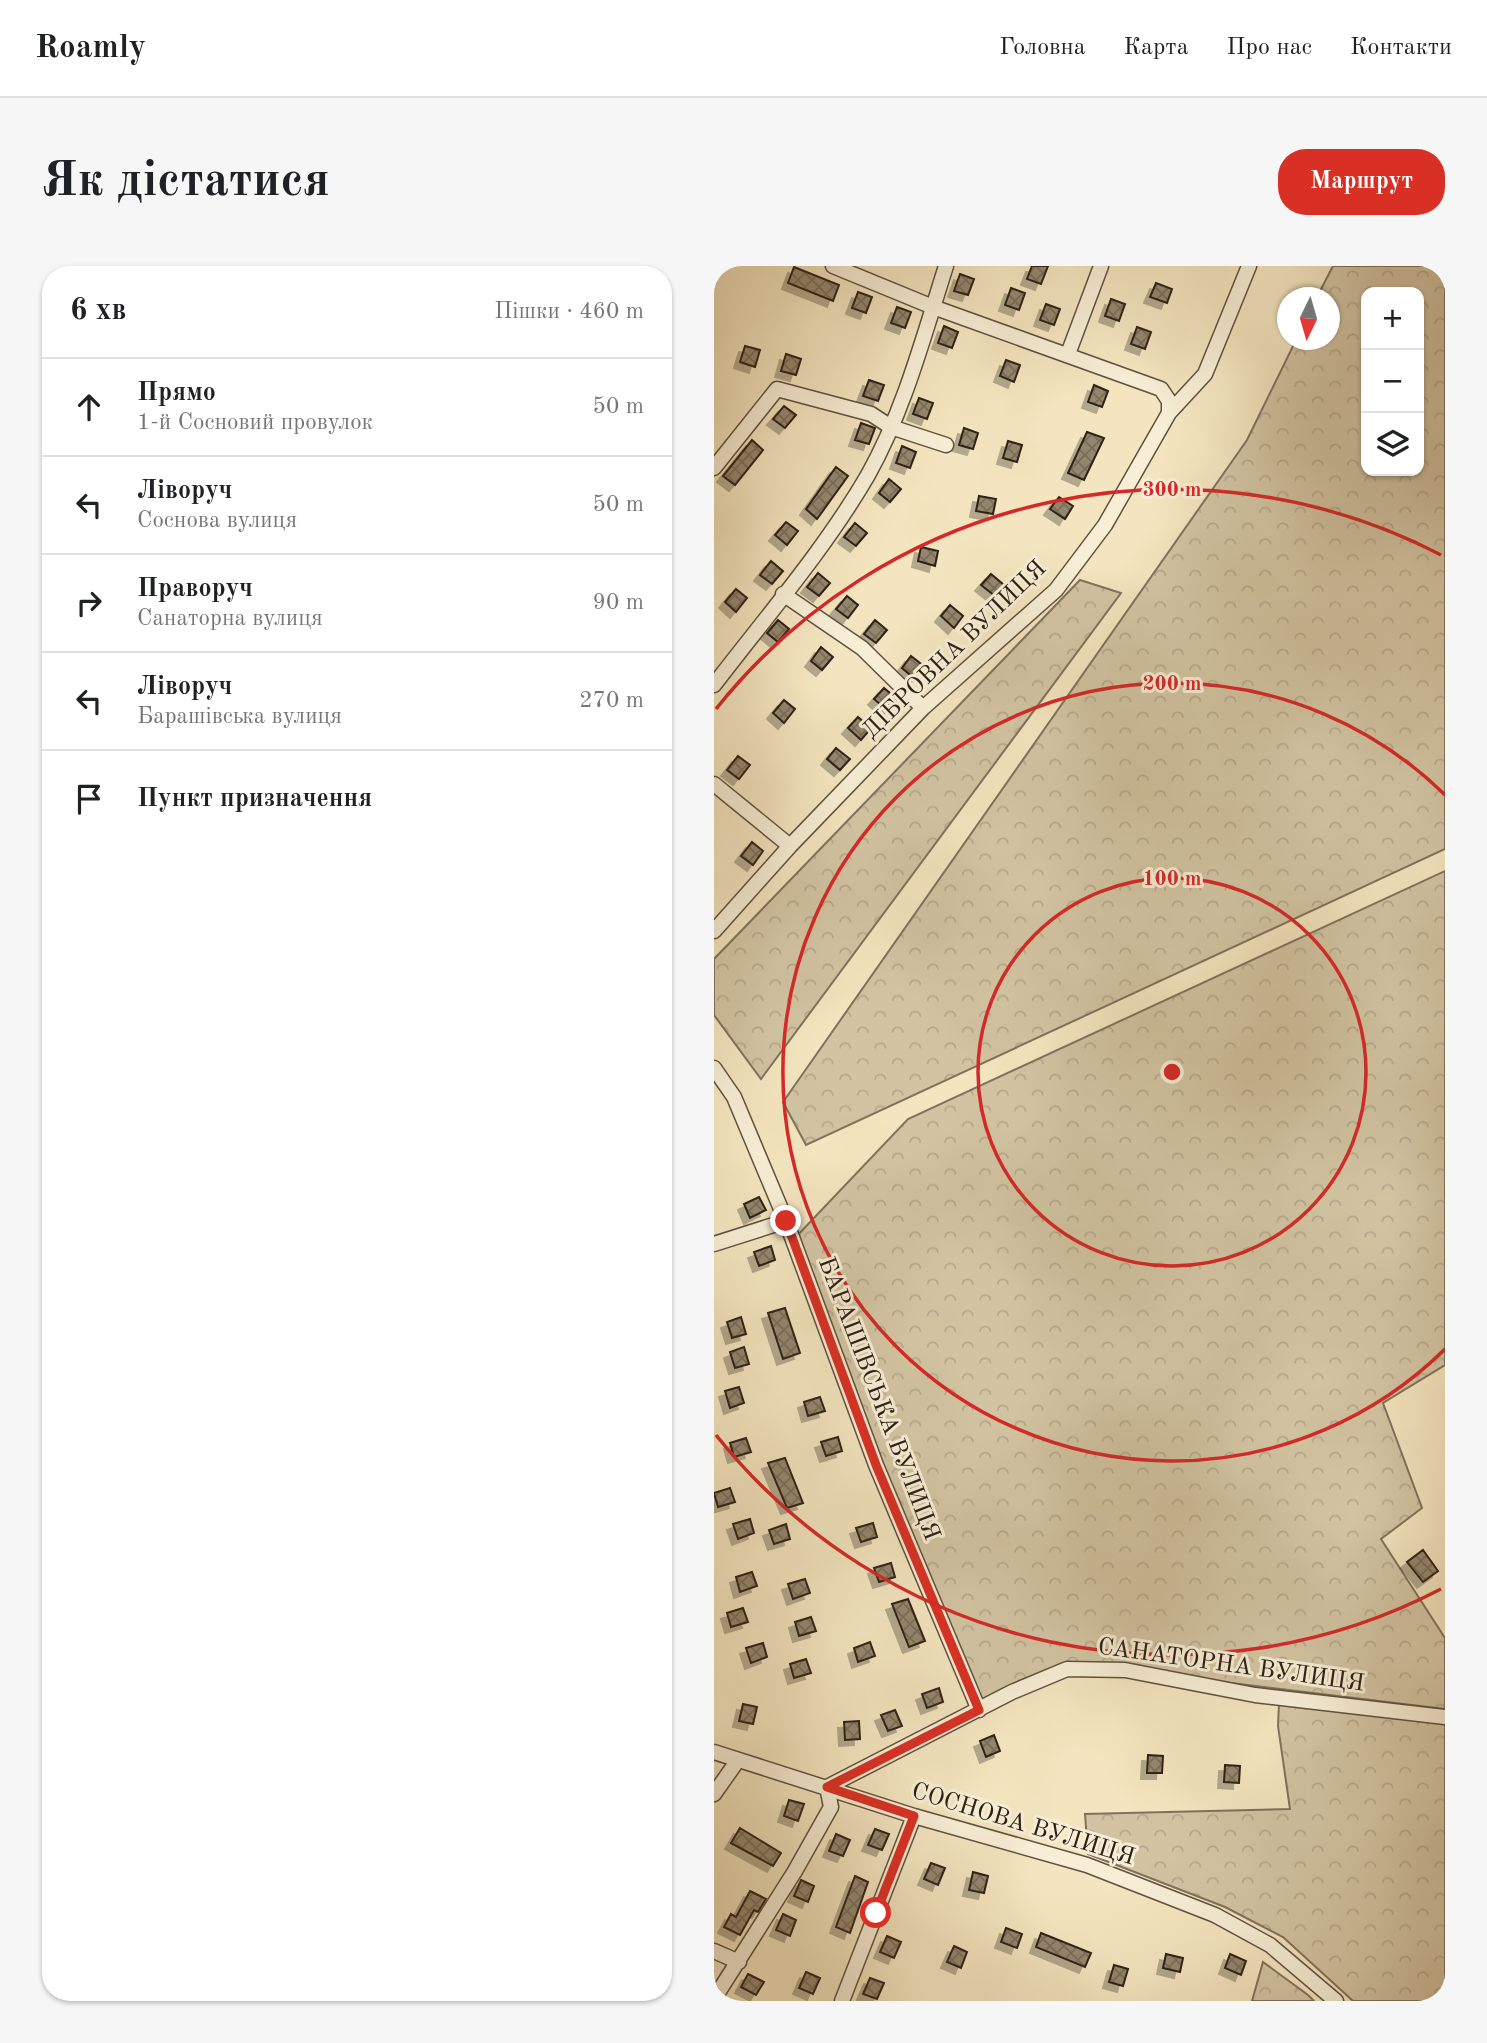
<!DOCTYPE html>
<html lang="uk">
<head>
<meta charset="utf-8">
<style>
	:root { --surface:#fff; --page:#f6f6f6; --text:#202124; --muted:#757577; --line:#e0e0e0; --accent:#d93025 }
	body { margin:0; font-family:"Old Standard TT",serif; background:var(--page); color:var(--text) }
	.controls { position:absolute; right:21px; top:21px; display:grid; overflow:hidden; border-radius:14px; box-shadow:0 2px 5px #0004 }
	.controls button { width:63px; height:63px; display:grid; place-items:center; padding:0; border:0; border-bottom:2px solid var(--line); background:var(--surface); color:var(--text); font:35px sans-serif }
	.compass { position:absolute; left:563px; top:21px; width:63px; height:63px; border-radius:50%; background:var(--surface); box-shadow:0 2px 5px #0004; rotate:185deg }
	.stop { position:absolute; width:21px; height:21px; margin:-16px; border:5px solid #d93025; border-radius:50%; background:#fff }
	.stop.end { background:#d93025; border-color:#fff; box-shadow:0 2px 7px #0008 }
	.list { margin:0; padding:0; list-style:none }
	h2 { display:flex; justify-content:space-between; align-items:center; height:91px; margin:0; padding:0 28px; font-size:30px }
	h2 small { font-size:23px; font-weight:400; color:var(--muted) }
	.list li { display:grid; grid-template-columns:46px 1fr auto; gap:21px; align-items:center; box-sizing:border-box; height:98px; padding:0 28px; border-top:2px solid var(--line) }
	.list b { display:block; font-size:26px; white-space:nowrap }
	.list p { margin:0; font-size:23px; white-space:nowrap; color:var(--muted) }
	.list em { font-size:23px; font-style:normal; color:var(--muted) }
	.icon { flex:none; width:38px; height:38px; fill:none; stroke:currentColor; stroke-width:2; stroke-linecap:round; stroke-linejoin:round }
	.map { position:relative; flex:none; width:731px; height:1735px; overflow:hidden; border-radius:28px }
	header { display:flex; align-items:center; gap:42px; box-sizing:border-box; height:98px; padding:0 35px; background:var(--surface); border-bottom:2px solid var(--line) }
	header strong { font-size:33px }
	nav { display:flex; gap:38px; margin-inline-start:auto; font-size:24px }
	.intro { display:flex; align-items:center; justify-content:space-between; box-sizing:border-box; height:168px; padding:0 42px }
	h1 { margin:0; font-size:49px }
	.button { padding:18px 32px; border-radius:28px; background:var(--accent); color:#fff; font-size:24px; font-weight:700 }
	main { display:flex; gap:42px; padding:0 42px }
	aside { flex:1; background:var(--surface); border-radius:28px; box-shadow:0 2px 5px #0004 }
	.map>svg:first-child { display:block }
</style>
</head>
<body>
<header>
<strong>Roamly</strong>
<nav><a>Головна</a><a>Карта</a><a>Про нас</a><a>Контакти</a></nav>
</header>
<div class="intro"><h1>Як дістатися</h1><a class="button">Маршрут</a></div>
<main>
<aside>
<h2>6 хв<small>Пішки · 460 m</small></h2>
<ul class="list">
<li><svg class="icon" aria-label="ahead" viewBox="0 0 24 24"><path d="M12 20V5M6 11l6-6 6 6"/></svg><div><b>Прямо</b><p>1-й Сосновий провулок</p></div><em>50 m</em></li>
<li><svg class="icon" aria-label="left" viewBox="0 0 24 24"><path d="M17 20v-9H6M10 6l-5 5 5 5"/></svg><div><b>Ліворуч</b><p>Соснова вулиця</p></div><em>50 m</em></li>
<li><svg class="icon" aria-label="right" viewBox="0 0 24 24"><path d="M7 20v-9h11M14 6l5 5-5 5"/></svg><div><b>Праворуч</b><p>Санаторна вулиця</p></div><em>90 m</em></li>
<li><svg class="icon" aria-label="left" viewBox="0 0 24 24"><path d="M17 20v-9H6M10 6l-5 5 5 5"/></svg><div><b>Ліворуч</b><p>Барашівська вулиця</p></div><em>270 m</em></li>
<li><svg class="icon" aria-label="arrive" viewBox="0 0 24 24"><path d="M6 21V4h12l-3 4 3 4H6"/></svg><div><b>Пункт призначення</b></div></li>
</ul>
</aside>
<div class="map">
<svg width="731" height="1735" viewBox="0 0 731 1735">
	<defs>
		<pattern id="forest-crowns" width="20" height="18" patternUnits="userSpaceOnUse" patternTransform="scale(1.75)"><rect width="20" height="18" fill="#d2c4a2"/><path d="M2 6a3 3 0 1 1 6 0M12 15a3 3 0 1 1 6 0" fill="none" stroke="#b5a88b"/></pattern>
		<pattern id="building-cross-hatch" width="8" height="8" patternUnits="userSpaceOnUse" patternTransform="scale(1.75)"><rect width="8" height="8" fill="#94866e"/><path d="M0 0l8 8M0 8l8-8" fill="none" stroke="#796d59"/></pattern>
		<filter id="shadow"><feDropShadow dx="-6" dy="6" stdDeviation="0" flood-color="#0004"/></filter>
	</defs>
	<rect width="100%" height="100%" fill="#f3e5bf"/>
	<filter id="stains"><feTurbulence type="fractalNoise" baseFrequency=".00286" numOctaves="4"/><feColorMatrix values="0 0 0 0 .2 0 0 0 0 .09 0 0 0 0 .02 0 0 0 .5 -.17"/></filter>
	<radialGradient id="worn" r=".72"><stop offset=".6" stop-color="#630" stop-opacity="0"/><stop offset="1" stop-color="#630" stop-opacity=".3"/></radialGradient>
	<path fill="url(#forest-crowns)" stroke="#80725c" stroke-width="2" fill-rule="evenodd" d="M619,0H731V583L92,879L69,836L533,174L582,74H615V32L603,31ZM705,26V205H652V26Z
		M366,314L407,327L47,813L0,749V693Z
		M731,605V1099L669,1137L708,1242L667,1273L731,1372V1443L411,1404L353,1403L265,1444L79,974L194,853Z
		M565,1437L731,1450V1735H639L569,1671L511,1641L374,1588L371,1548L576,1543L564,1460Z
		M549,1696L594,1729L600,1735H538Z"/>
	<path fill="url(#building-cross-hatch)" stroke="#2e2016" stroke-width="2" filter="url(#shadow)" d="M318,0H334L327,18L313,13Z
		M80,1L125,19L119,35L74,17Z
		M246,8L260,13L254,29L240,25Z
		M442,17L458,23L453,37L436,31Z
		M297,22L311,27L305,44L291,39Z
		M144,26L158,31L152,47L138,42Z
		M397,33L411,38L405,55L391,50Z
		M332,38L346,43L340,59L326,54Z
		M183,41L197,46L191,62L177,57Z
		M230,60L244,66L238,82L224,77Z
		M423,61L437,66L431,83L417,78Z
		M31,80L46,84L41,101L26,96Z
		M72,88L87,93L82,109L67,105Z
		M292,94L306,99L300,116L286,110Z
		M155,114L170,119L164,135L149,130Z
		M380,119L394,125L388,141L374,136Z
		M205,132L219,137L213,153L199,148Z
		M70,140L82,149L71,162L59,153Z
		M147,157L161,162L155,178L141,174Z
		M250,162L264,167L259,183L245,179Z
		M373,166L390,172L370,214L354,207Z
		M38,174L49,184L21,219L9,210Z
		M294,175L308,179L303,196L289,192Z
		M188,180L202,186L196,202L182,197Z
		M122,201L134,210L103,253L92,243Z
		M175,213L187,223L176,236L165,227Z
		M265,230L282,233L279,248L262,245Z
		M345,231L359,240L351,253L336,243Z
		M72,256L84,265L73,279L61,269Z
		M141,257L153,267L142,280L130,271Z
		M207,281L224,285L221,300L204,295Z
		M57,295L69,305L58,318L46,309Z
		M104,307L116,317L105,330L93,321Z
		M277,308L290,319L281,330L267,319Z
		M22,323L33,332L22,346L11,336Z
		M133,330L144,339L134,352L122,343Z
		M236,339L249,350L240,362L227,350Z
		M64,354L75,363L64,376L53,367Z
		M161,354L173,364L162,377L150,368Z
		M107,381L119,391L108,404L97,395Z
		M197,390L211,401L201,413L188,402Z
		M170,422L183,433L174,445L160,433Z
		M70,434L81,443L70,457L59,447Z
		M144,451L157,462L147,474L134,462Z
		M122,482L136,493L126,504L113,493Z
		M24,490L36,499L25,513L13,504Z
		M38,576L49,585L39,599L27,590Z
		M45,931L52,944L36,952L30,938Z
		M57,980L61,994L45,1000L40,986Z
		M71,1042L86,1087L69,1093L54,1047Z
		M27,1051L32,1068L18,1072L13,1056Z
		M30,1081L35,1098L21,1102L16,1086Z
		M25,1121L30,1137L16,1142L11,1125Z
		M106,1131L111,1145L94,1150L90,1136Z
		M124,1171L128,1185L112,1190L107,1176Z
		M32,1172L37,1186L20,1191L16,1177Z
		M71,1192L89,1237L73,1242L54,1197Z
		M16,1222L21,1236L4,1241L0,1227Z
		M36,1253L40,1267L24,1273L19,1258Z
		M159,1257L163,1271L147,1276L142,1262Z
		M72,1258L76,1273L60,1278L55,1264Z
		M709,1284L724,1305L709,1316L693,1296Z
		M177,1297L181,1311L165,1316L160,1302Z
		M38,1306L43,1320L26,1326L22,1311Z
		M91,1313L96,1327L79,1333L74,1318Z
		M194,1333L211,1375L195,1381L178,1338Z
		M29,1342L34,1356L17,1361L13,1347Z
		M97,1351L102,1365L85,1370L81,1356Z
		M156,1376L161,1390L144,1396L140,1382Z
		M49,1377L53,1391L37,1397L32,1382Z
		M92,1393L97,1407L80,1412L76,1398Z
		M225,1422L229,1436L213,1442L208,1428Z
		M29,1438L43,1441L39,1458L25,1455Z
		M181,1444L188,1460L174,1465L167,1449Z
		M145,1455L146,1473L131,1474L130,1456Z
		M280,1469L286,1485L272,1491L266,1475Z
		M434,1489L449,1490L448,1507H433Z
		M511,1499L526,1500L525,1517L510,1516Z
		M75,1534L90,1538L84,1555L70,1550Z
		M26,1562L67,1587L59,1600L17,1577Z
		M161,1563L175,1568L168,1584L154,1579Z
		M122,1568L136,1574L129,1590L115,1585Z
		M217,1597L231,1602L224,1619L210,1613Z
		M259,1606L274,1610L270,1627L255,1624Z
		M141,1610L154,1616L136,1667L122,1661Z
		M87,1614L100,1620L94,1636L80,1630Z
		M36,1625L52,1633L44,1646L40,1644L26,1669L10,1661L17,1648L22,1651Z
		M69,1648L82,1654L76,1670L62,1664Z
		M292,1662L308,1668L303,1682L287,1676Z
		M327,1667L377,1687L371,1701L322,1681Z
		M173,1670L187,1676L180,1692L166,1686Z
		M240,1680L253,1686L247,1702L233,1696Z
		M452,1688L469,1692L466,1706L449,1702Z
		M516,1688L532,1695L527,1709L511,1702Z
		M400,1699L414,1703L409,1720L395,1716Z
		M92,1706L106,1712L99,1728L85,1722Z
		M34,1708L50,1716L42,1729L27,1721Z
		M156,1712L170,1717L163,1733L149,1728Z"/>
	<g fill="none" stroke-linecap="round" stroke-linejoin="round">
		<defs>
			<path id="minor" d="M119,0L219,41L447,123L455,135V147
				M354,88L387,0
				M0,202L63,123L157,148L177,161L232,179
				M69,328L148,382L209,442
				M0,419C52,351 111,283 154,209C190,145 210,69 232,0
				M0,518L76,580
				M0,665L76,580L209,442L342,324L391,259L455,147L491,108L535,0
				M0,802L20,831L72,955L162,1199L265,1444
				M0,978L72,955
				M0,1486L200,1550L373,1599L501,1649L556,1679L622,1735
				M0,1528L24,1494
				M0,1685L25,1696
				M0,1733L81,1605L117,1541L113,1521L298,1426L353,1403L411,1404L541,1429L731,1451
				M128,1735L200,1550"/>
		</defs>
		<use href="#minor" stroke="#5f5140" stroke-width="17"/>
		<use href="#minor" stroke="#f7eed5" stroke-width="14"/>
	</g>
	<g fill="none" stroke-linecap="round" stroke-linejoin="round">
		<path stroke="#d93025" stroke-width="9" d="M72,955L162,1199L265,1444L113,1521L200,1550L162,1647"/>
	</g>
	<g fill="none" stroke="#d62828" stroke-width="3.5">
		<circle cx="458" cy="806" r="194"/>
		<path d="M731 1083A389 389 0 1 1 731 529"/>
		<path d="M727 1323A583 583 0 0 1 2 1169M2 443A583 583 0 0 1 727 289"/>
	</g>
	<g text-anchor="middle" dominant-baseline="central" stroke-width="6" stroke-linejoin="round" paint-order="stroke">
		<g font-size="24" fill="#2e2016" stroke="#f7eed5">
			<text transform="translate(241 384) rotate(-44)">ДІБРОВНА ВУЛИЦЯ</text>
			<text transform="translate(164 1133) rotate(69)">БАРАШІВСЬКА ВУЛИЦЯ</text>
			<text transform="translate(517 1400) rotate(8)">САНАТОРНА ВУЛИЦЯ</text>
			<text transform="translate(309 1559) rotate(17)">СОСНОВА ВУЛИЦЯ</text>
		</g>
	</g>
	<circle cx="458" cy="806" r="10" fill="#d62828" stroke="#f7eed5" stroke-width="3.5"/>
	<g font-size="21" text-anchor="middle" font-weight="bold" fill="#d62828" stroke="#f7eed5" stroke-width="6" stroke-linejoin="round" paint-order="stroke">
		<text x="458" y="230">300 m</text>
		<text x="458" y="424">200 m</text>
		<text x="458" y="619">100 m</text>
	</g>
	<rect width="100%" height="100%" filter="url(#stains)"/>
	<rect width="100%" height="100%" fill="url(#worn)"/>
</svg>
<div class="controls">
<button>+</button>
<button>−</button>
<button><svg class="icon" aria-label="layers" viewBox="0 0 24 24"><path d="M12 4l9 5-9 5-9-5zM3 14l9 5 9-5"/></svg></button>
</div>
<svg class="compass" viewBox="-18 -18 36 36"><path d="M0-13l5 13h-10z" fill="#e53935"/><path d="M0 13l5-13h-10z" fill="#757577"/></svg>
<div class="stop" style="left:162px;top:1647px"></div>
<div class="stop end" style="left:72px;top:955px"></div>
</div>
</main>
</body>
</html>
